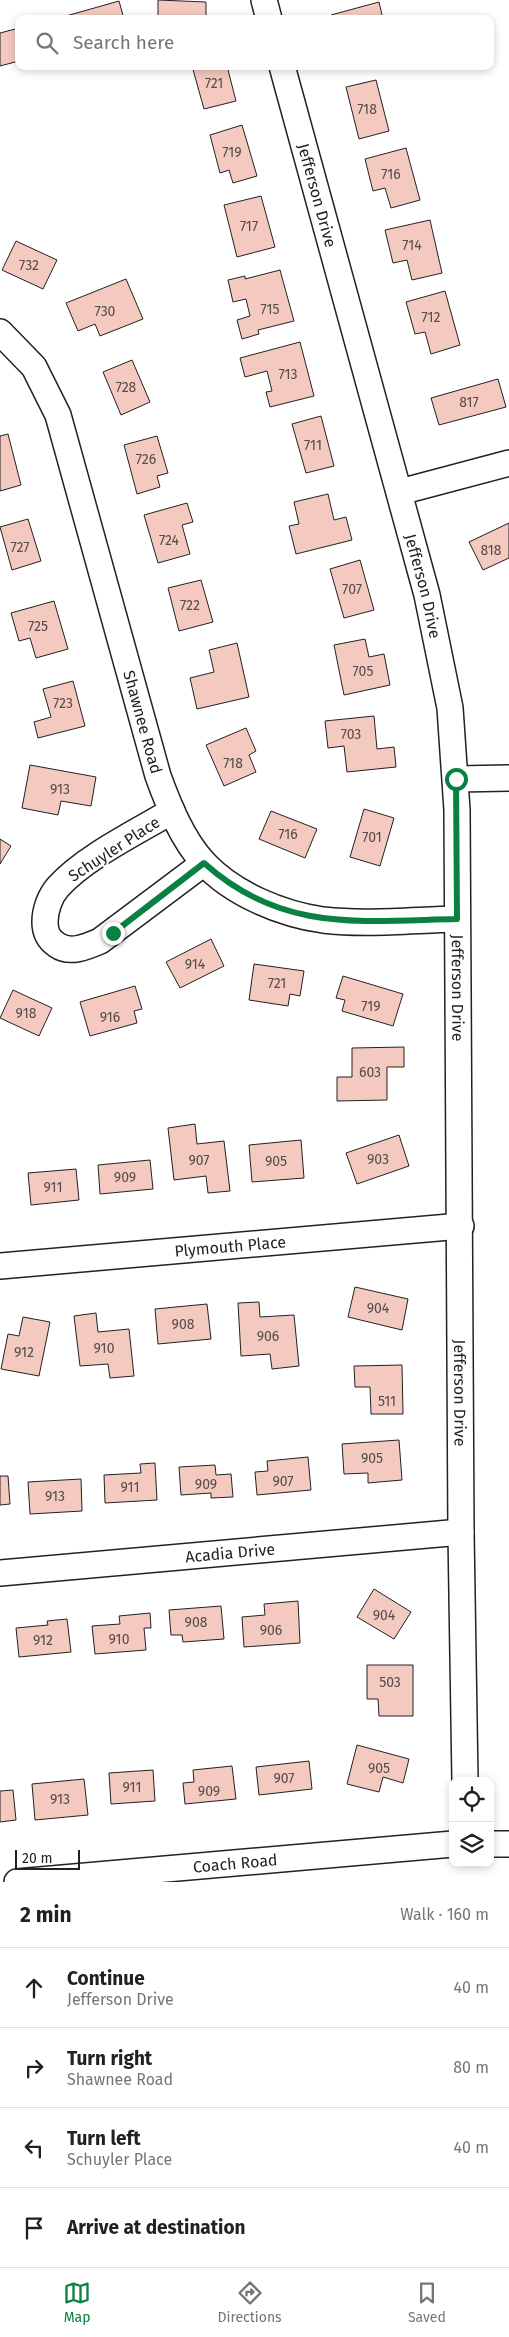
<!DOCTYPE html>
<html lang="en">
<head>
<meta charset="utf-8">
<style>
	:root { --surface:#fff; --page:#f2f2f2; --text:#202124; --muted:#757577; --line:#e0e0e0; --accent:#0b8043 }
	body { margin:0; font-family:"Fira Sans",sans-serif; background:var(--page); color:var(--text) }
	.controls { position:absolute; right:15px; bottom:15px; display:grid; overflow:hidden; border-radius:10px; box-shadow:0 2px 8px #0003 }
	.controls button { width:45px; height:45px; display:grid; place-items:center; padding:0; border:0; border-bottom:1px solid var(--line); background:var(--surface); color:var(--text); font:25px sans-serif }
	.scale { position:absolute; left:15px; bottom:12px; width:65px; box-sizing:border-box; padding-left:5px; border:2px solid #222; border-top:0; font-size:14px; line-height:18px; white-space:nowrap; color:#222; -webkit-text-stroke:4px #fff; paint-order:stroke }
	.stop { position:absolute; width:15px; height:15px; margin:-11px; border:4px solid #0b8043; border-radius:50%; background:#fff }
	.stop.end { background:#0b8043; border-color:#fff; box-shadow:0 1px 5px #0008 }
	.list { margin:0; padding:0; list-style:none }
	h2 { display:flex; justify-content:space-between; align-items:center; height:65px; margin:0; padding:0 20px; font-size:21px }
	h2 small { font-size:16px; font-weight:400; color:var(--muted) }
	.list li { display:grid; grid-template-columns:32px 1fr auto; gap:15px; align-items:center; box-sizing:border-box; height:80px; padding:0 20px; border-top:1px solid var(--line) }
	.list b { display:block; font-size:19px; white-space:nowrap }
	.list p { margin:0; font-size:16px; white-space:nowrap; color:var(--muted) }
	.list em { font-size:16px; font-style:normal; color:var(--muted) }
	.icon { flex:none; width:28px; height:28px; fill:none; stroke:currentColor; stroke-width:2; stroke-linecap:round; stroke-linejoin:round }
	.map { position:relative; flex:none; width:509px; height:1882px; overflow:hidden }
	.search { position:absolute; background:var(--surface); box-shadow:0 2px 8px #0003; left:15px; right:15px; top:15px; height:55px; display:flex; align-items:center; gap:12px; box-sizing:border-box; padding:0 18px; border-radius:10px; color:var(--muted); font-size:19px }
	.sheet { height:385px; background:var(--surface) }
	nav { display:flex; justify-content:space-around; align-items:center; box-sizing:border-box; height:70px; border-top:1px solid var(--line); background:var(--surface); font-size:14px; color:var(--muted) }
	nav a { display:grid; justify-items:center; gap:2px }
	nav .on { color:var(--accent) }
	.map>svg:first-child { display:block }
</style>
</head>
<body>
<div class="map">
<svg width="509" height="1882" viewBox="0 0 509 1882">
	<rect width="100%" height="100%" fill="#fff"/>
	<path fill="#f3c9c0" stroke="#222" d="M158,0L206,2V19H158Z
		M119,1L124,19H67L66,16Z
		M379,2L383,19H332L331,15Z
		M19,28V61L0,66V33Z
		M192,66H227L236,101L204,109Z
		M376,80L389,131L359,139L346,87Z
		M242,125L257,176L233,183L229,170L220,173L210,135Z
		M406,148L420,200L391,208L385,188L373,191L365,159Z
		M261,196L275,247L237,257L224,205Z
		M430,220L442,273L412,280L407,260L393,263L385,230Z
		M16,241L57,260L43,289L2,270Z
		M280,270L294,321L258,330L259,334L242,339L237,320L250,316L246,299L233,302L228,280L245,276V279Z
		M126,279L143,319L100,336L95,324L78,331L66,303Z
		M445,291L460,345L431,354L425,332L415,334L406,302Z
		M300,342L314,396L270,407L266,392L272,391L267,371L245,377L240,358Z
		M132,360L150,402L121,415L103,372Z
		M498,379L506,407L439,425L431,398Z
		M321,416L334,466L306,473L292,424Z
		M8,434L21,485L0,491V436Z
		M157,436L168,473L157,476L160,487L137,494L124,445Z
		M328,494L334,520L346,517L352,540L296,554L289,526L299,524L294,502Z
		M187,503L193,522L182,525L190,554L158,563L144,515Z
		M28,519L41,561L12,570L0,527Z
		M509,523V558L483,570L469,542Z
		M360,560L374,610L344,618L330,569Z
		M201,580L213,622L179,631L168,588Z
		M54,601L68,649L36,658L30,638L19,641L11,613Z
		M365,639L369,657L384,654L390,685L344,695L334,645Z
		M237,643L249,697L197,709L190,678L214,672L209,650Z
		M73,681L85,726L38,738L34,722L51,717L43,689Z
		M374,716L377,749L394,747L396,767L347,772L344,746L328,748L325,721Z
		M246,728L256,751L249,755L256,772L224,786L206,745Z
		M30,765L96,777L91,806L61,801L58,815L22,808Z
		M364,809L394,818L380,866L350,857Z
		M271,811L317,829L305,858L259,839Z
		M0,839L11,846L0,864Z
		M211,939L224,966L180,988L166,962Z
		M254,964L304,971L300,996L290,994L288,1006L249,1000Z
		M343,976L403,994L393,1026L342,1011L345,1000L336,998Z
		M135,986L142,1009L134,1011L137,1023L90,1036L80,1002Z
		M13,990L52,1008L39,1036L0,1018Z
		M404,1047V1067H387V1100L337,1101V1077H352V1048Z
		M195,1124L197,1144L224,1141L230,1191L208,1193L206,1176L174,1180L168,1128Z
		M399,1135L409,1166L357,1184L346,1153Z
		M301,1140L304,1178L252,1182L249,1145Z
		M150,1160L153,1189L100,1194L98,1165Z
		M76,1169L79,1200L31,1205L28,1173Z
		M355,1287L408,1299L402,1330L348,1317Z
		M259,1302L260,1317L294,1315L299,1366L272,1369L270,1354L241,1356L238,1303Z
		M207,1304L211,1339L158,1344L155,1309Z
		M96,1313L98,1332L129,1329L134,1376L110,1378L108,1364L80,1366L74,1316Z
		M23,1317L50,1322L39,1376L1,1369L8,1334L19,1336Z
		M402,1365L403,1414H371L370,1387H355L354,1366Z
		M399,1440L402,1480L368,1483V1473L344,1474L342,1444Z
		M308,1457L311,1490L257,1495L255,1472L268,1471L267,1461Z
		M155,1463L157,1500L105,1503L104,1475L141,1473L140,1464Z
		M215,1465L216,1475L231,1474L233,1497L211,1498V1493L181,1495L179,1467Z
		M0,1476H8L10,1504L0,1505Z
		M81,1479L82,1511L30,1514L28,1482Z
		M374,1589L411,1612L394,1639L357,1617Z
		M298,1601L300,1643L244,1647L242,1617L265,1615L264,1604Z
		M221,1606L224,1639L183,1642L182,1635H171L169,1610Z
		M150,1613L151,1628H144L146,1650L95,1654L92,1626L120,1624L119,1616Z
		M67,1619L71,1652L19,1657L16,1628L48,1625L47,1621Z
		M367,1665H413V1716H379L378,1699H367Z
		M357,1745L409,1759L403,1783L383,1777L379,1792L347,1784Z
		M309,1761L312,1789L259,1795L256,1767Z
		M232,1766L236,1799L185,1804L183,1783L194,1782L193,1770Z
		M153,1770L155,1801L111,1804L109,1773Z
		M84,1779L88,1815L35,1820L32,1784Z
		M13,1790L16,1820L0,1822V1791Z"/>
	<g fill="none" stroke-linecap="round" stroke-linejoin="round">
		<defs>
			<g id="minor">
				<path d="M264,0L269,19"/>
				<path id="s1" d="M282,66L427,595L450,708L457,810L461,1532L465,1781"/>
				<path id="s2" d="M0,332L34,367L58,415L158,776C169,806 182,839 204,863C233,894 281,914 323,920C367,925 413,920 457,919"/>
				<path d="M400,492L509,463"/>
				<path d="M456,779L509,778"/>
				<path d="M172,811C137,832 85,857 58,887C50,896 45,910 45,922C45,932 48,939 57,945C70,954 86,947 100,941L204,863"/>
				<path id="s3" d="M0,1266L461,1226"/>
				<path id="s4" d="M0,1573L461,1532"/>
				<path d="M490,1844H509"/>
				<path id="s5" d="M17,1882L453,1844"/>
			</g>
		</defs>
		<use href="#minor" stroke="#222" stroke-width="28"/>
		<use href="#minor" stroke="#fff" stroke-width="25"/>
	</g>
	<g fill="none" stroke-linecap="round" stroke-linejoin="round">
		<path stroke="#0b8043" stroke-width="6" d="M113,933L204,863C282,933 360,921 457,919L456,779"/>
	</g>
	<g text-anchor="middle" dominant-baseline="central" stroke-width="4" stroke-linejoin="round" paint-order="stroke">
		<g font-size="14" fill="#564c4a">
			<text x="214" y="83">721</text>
			<text x="367" y="109">718</text>
			<text x="232" y="152">719</text>
			<text x="391" y="174">716</text>
			<text x="249" y="226">717</text>
			<text x="412" y="245">714</text>
			<text x="29" y="265">732</text>
			<text x="270" y="309">715</text>
			<text x="105" y="311">730</text>
			<text x="431" y="317">712</text>
			<text x="288" y="374">713</text>
			<text x="126" y="387">728</text>
			<text x="469" y="402">817</text>
			<text x="313" y="445">711</text>
			<text x="146" y="459">726</text>
			<text x="169" y="540">724</text>
			<text x="20" y="547">727</text>
			<text x="491" y="550">818</text>
			<text x="352" y="589">707</text>
			<text x="190" y="605">722</text>
			<text x="38" y="626">725</text>
			<text x="363" y="671">705</text>
			<text x="63" y="703">723</text>
			<text x="351" y="734">703</text>
			<text x="233" y="763">718</text>
			<text x="60" y="789">913</text>
			<text x="288" y="834">716</text>
			<text x="372" y="837">701</text>
			<text x="195" y="964">914</text>
			<text x="277" y="983">721</text>
			<text x="371" y="1006">719</text>
			<text x="26" y="1013">918</text>
			<text x="110" y="1017">916</text>
			<text x="370" y="1072">603</text>
			<text x="378" y="1159">903</text>
			<text x="199" y="1160">907</text>
			<text x="276" y="1161">905</text>
			<text x="125" y="1177">909</text>
			<text x="53" y="1187">911</text>
			<text x="378" y="1308">904</text>
			<text x="183" y="1324">908</text>
			<text x="268" y="1336">906</text>
			<text x="104" y="1348">910</text>
			<text x="24" y="1352">912</text>
			<text x="387" y="1401">511</text>
			<text x="372" y="1458">905</text>
			<text x="283" y="1481">907</text>
			<text x="206" y="1484">909</text>
			<text x="130" y="1487">911</text>
			<text x="55" y="1496">913</text>
			<text x="384" y="1615">904</text>
			<text x="196" y="1622">908</text>
			<text x="271" y="1630">906</text>
			<text x="119" y="1639">910</text>
			<text x="43" y="1640">912</text>
			<text x="390" y="1682">503</text>
			<text x="379" y="1768">905</text>
			<text x="284" y="1778">907</text>
			<text x="132" y="1787">911</text>
			<text x="209" y="1791">909</text>
			<text x="60" y="1799">913</text>
		</g>
		<g font-size="16" fill="#222" stroke="#fff">
			<text stroke="none"><textPath href="#s1" startOffset="134">Jefferson Drive</textPath></text>
			<text stroke="none"><textPath href="#s1" startOffset="539">Jefferson Drive</textPath></text>
			<text stroke="none"><textPath href="#s2" startOffset="421">Shawnee Road</textPath></text>
			<text transform="translate(114 849) rotate(-33)">Schuyler Place</text>
			<text stroke="none"><textPath href="#s1" startOffset="944">Jefferson Drive</textPath></text>
			<text stroke="none"><textPath href="#s3" startOffset="231">Plymouth Place</textPath></text>
			<text stroke="none"><textPath href="#s1" startOffset="1349">Jefferson Drive</textPath></text>
			<text stroke="none"><textPath href="#s4" startOffset="231">Acadia Drive</textPath></text>
			<text stroke="none"><textPath href="#s5" startOffset="219">Coach Road</textPath></text>
		</g>
	</g>
</svg>
<div class="controls">
<button><svg class="icon" aria-label="locate" viewBox="0 0 24 24"><circle cx="12" cy="12" r="6"/><path d="M12 2v4M12 18v4M2 12h4M18 12h4"/></svg></button>
<button><svg class="icon" aria-label="layers" viewBox="0 0 24 24"><path d="M12 4l9 5-9 5-9-5zM3 14l9 5 9-5"/></svg></button>
</div>
<div class="scale">20 m</div>
<div class="stop" style="left:456px;top:779px"></div>
<div class="stop end" style="left:113px;top:933px"></div>
<div class="search"><svg class="icon" aria-label="search" viewBox="0 0 24 24"><circle cx="10" cy="10" r="6"/><path d="M15 15l6 6"/></svg>Search here</div>
</div>
<section class="sheet">
<h2>2 min<small>Walk · 160 m</small></h2>
<ul class="list">
<li><svg class="icon" aria-label="ahead" viewBox="0 0 24 24"><path d="M12 20V5M6 11l6-6 6 6"/></svg><div><b>Continue</b><p>Jefferson Drive</p></div><em>40 m</em></li>
<li><svg class="icon" aria-label="right" viewBox="0 0 24 24"><path d="M7 20v-9h11M14 6l5 5-5 5"/></svg><div><b>Turn right</b><p>Shawnee Road</p></div><em>80 m</em></li>
<li><svg class="icon" aria-label="left" viewBox="0 0 24 24"><path d="M17 20v-9H6M10 6l-5 5 5 5"/></svg><div><b>Turn left</b><p>Schuyler Place</p></div><em>40 m</em></li>
<li><svg class="icon" aria-label="arrive" viewBox="0 0 24 24"><path d="M6 21V4h12l-3 4 3 4H6"/></svg><div><b>Arrive at destination</b></div></li>
</ul>
</section>
<nav>
<a class="on"><svg class="icon" aria-label="map" viewBox="0 0 24 24"><path d="M3 6l6-2 6 2 6-2v14l-6 2-6-2-6 2zM9 4v14M15 6v14"/></svg>Map</a>
<a><svg class="icon" aria-label="directions" viewBox="0 0 24 24"><path d="M12 3l9 9-9 9-9-9zM9 14v-3h6M13 9l2 2-2 2"/></svg>Directions</a>
<a><svg class="icon" aria-label="saved" viewBox="0 0 24 24"><path d="M7 4h10v16l-5-4-5 4z"/></svg>Saved</a>
</nav>
</body>
</html>
